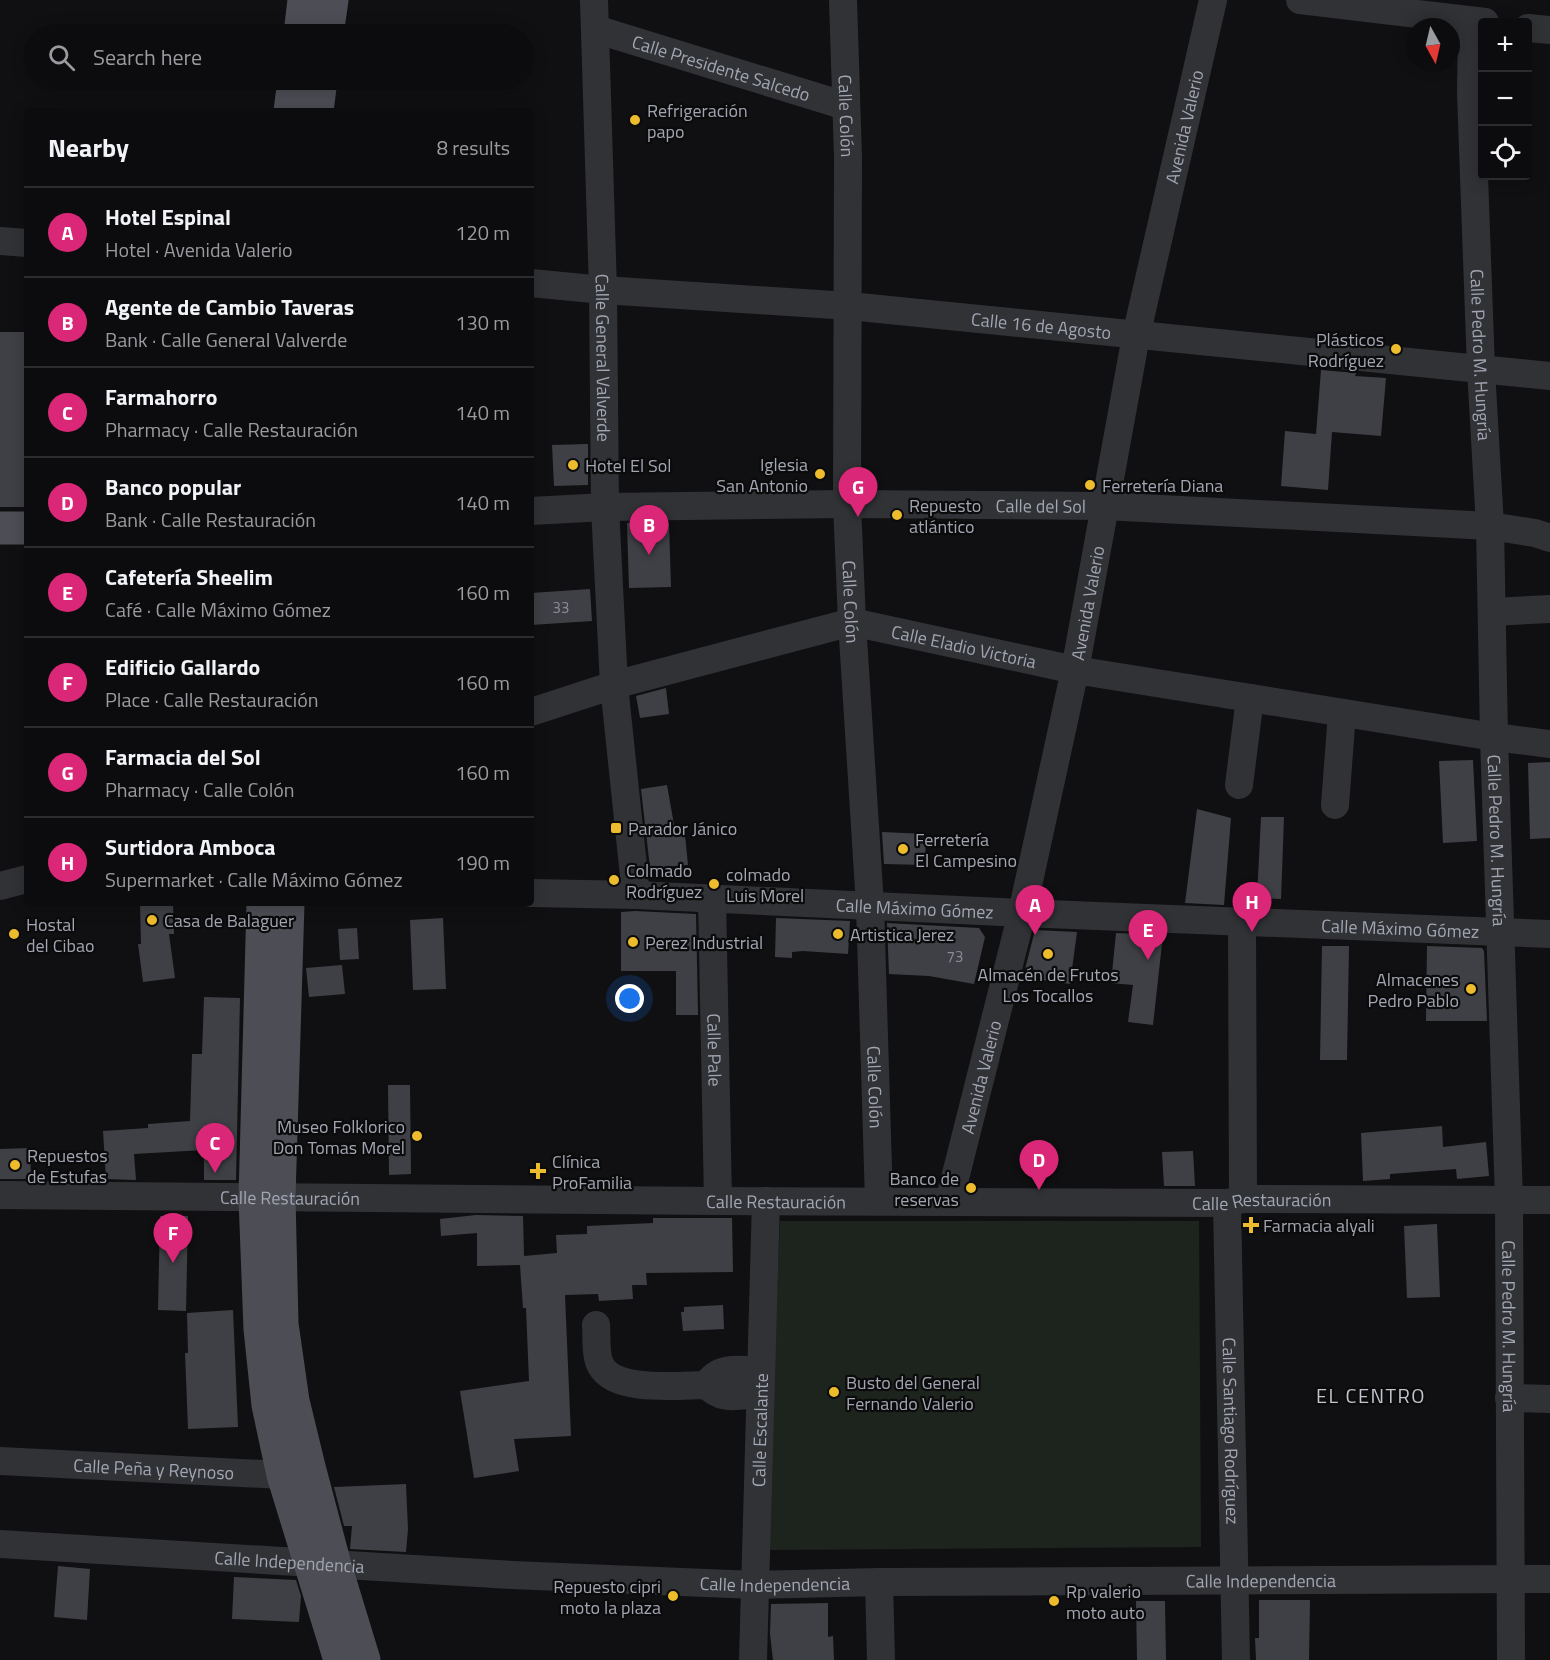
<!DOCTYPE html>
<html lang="en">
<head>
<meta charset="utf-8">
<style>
	:root { --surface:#0c0c0e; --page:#151517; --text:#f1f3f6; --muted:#9a9b9e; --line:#2c2c2e; --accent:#db2777 }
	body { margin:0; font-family:"Titillium Web",sans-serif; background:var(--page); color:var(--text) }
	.controls { position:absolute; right:18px; top:18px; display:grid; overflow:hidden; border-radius:6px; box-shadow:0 3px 15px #0003 }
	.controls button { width:54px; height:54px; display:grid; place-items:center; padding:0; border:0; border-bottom:2px solid var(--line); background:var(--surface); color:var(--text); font:30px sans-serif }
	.compass { position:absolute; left:1406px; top:18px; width:54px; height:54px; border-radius:50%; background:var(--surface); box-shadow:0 3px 15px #0003; rotate:172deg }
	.you { position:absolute; left:630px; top:999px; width:21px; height:21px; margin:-15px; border:4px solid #fff; border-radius:50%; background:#1a73e8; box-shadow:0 0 0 9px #1a73e833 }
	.badge { display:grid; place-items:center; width:39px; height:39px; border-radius:50%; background:var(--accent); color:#fff; font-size:20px; font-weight:700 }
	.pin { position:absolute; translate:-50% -50px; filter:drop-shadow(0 2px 3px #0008) }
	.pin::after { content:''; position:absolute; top:32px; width:21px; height:18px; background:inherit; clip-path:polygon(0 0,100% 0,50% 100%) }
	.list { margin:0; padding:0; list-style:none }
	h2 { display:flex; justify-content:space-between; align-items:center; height:78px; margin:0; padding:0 24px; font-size:26px }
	h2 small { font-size:20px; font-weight:400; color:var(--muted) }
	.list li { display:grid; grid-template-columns:39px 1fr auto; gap:18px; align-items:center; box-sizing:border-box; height:90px; padding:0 24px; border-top:2px solid var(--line) }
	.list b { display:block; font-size:22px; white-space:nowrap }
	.list p { margin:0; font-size:20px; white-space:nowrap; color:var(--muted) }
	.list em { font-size:20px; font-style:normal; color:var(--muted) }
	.icon { flex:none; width:33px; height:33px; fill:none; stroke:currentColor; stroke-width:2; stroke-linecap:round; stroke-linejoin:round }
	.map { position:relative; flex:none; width:1550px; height:1660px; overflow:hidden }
	.search { position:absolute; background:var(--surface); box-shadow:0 3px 15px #0003; left:24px; top:24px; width:510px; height:66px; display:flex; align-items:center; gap:15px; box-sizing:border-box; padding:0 21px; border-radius:33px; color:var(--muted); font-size:22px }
	.panel { position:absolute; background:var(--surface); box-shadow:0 3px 15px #0003; left:24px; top:108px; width:510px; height:798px; border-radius:6px }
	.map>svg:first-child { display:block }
</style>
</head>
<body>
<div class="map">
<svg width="1550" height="1660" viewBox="0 0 1550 1660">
	<rect width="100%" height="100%" fill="#101012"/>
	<path fill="#1d241e" d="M780,1221H1199L1201,1547L767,1550Z"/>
	<path fill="#3f4045" d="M0,332H27V507H0Z
		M1321,370L1356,373L1355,376L1386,378L1381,436L1332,432L1328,490L1281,486L1285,431L1316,434Z
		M588,444V485L554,486L552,445Z
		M627,523H669L671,587L629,588Z
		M590,589L592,621L531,625V593Z
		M666,688L669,714L640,718L636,696Z
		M1473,760L1477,841L1443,843L1439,761Z
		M1550,762V838L1530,839L1528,763Z
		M667,785L676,836L685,835L688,865L650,868L641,789Z
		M1197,809L1231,818L1224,905L1185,903Z
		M1261,817H1284L1281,899L1257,898Z
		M882,832L926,834L925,865L884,864Z
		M140,903H173L174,934H169L175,978L143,982L138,944H141Z
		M635,911L696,914L698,1015H676V971H621V912Z
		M443,918L446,989L413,990L410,920Z
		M776,918L850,921L848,954L803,951L792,952V958L775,957Z
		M887,923L979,928L985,937L974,984L929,976L889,974Z
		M357,928L359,959L340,960L338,929Z
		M1035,930L1077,932L1070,984L1023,977Z
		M1116,933L1163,935L1153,1025L1128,1022L1133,985L1111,983Z
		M1322,946H1349L1347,1060H1320Z
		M1427,946L1482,948L1484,951L1487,1021H1426Z
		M342,965L345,994L309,997L306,968Z
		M204,997L240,998L236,1180H204V1150L134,1154L136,1180L106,1179L103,1131L148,1128V1124L190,1121L192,1054H202Z
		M388,1085H410L411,1174L389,1175Z
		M1442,1126L1443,1147L1486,1142L1489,1176L1457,1179L1456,1169L1390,1174V1179L1363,1181L1361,1133Z
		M30,1148L31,1179H0V1149Z
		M1193,1151L1195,1186H1164L1162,1152Z
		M476,1215L523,1216L524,1256L557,1253L556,1235L587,1234V1226L653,1223V1218H732L733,1272L646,1273L647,1285H632L633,1299L599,1301L598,1294L565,1295L571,1436L514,1439L519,1471L474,1478L460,1391L529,1381L526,1308H523L520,1265L477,1266V1233L441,1236L440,1219Z
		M160,1216H188L186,1311L158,1310Z
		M1437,1224L1440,1297L1407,1298L1404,1226Z
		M723,1305L724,1329L683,1331L681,1312H684V1307Z
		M233,1310L238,1427L188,1429L185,1353H188L187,1313Z
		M406,1484L408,1529L406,1552L350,1549L352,1526H344L334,1487Z
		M58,1566L90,1569L87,1620L54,1617Z
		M234,1577L296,1580L301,1596L299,1622L232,1619Z
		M1259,1600H1310L1309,1660H1256L1255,1638H1259Z
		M1136,1601H1165L1166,1660H1137Z
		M828,1603V1637L833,1636L834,1660H773L770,1634L771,1604Z"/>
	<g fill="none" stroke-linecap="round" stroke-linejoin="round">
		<g stroke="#313236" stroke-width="28">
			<path id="s1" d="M594,0L603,290L605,507L614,685L636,895"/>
			<path id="s2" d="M843,0L848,157L847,504L852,622L870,905L879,1201"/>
			<path d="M1300,0L1485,22"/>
			<path id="s3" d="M1472,21L1471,93L1481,369L1490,526L1494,737L1509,1200L1511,1660"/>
			<path d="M1528,28L1550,30"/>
			<path id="s4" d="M595,29L846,106"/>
			<path d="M0,241L27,243"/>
			<path id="s5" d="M531,283L603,290L849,306L1550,376"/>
			<path id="s6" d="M531,511L605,507L847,504L1104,506L1490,526L1535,533L1550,538"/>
			<path d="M1492,612L1550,609"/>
			<path id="s7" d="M531,712L614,685L852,622L1075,670L1494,737L1550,744"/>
			<path d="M1239,785L1250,698"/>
			<path d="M1335,805L1342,713"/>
			<path d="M0,886L27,879"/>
			<path id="s8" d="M531,893L636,895L1022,913L1550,934"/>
			<path id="s9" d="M712,898L718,1201"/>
			<path d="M1242,922L1243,1199"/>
			<path id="s10" d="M0,1195L718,1201L1227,1203L1243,1199L1550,1200"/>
			<path id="s11" d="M949,1202L1022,913L1075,670L1136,336L1213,0"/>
			<path id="s12" d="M1227,1203L1236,1660"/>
			<path d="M596,1325C597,1337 595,1356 601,1366C616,1393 680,1385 707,1385C722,1402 740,1395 760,1394"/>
			<path d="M707,1385C718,1365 741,1370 761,1371"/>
			<path d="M1509,1398L1550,1399"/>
			<path id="s13" d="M0,1461L283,1475L304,1468"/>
			<path id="s14" d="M0,1544L512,1575L755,1585L879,1582L1550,1579"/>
			<path d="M879,1582L881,1660"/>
			<path id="s15" d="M753,1660L766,1201"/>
		</g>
		<path stroke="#4d4e55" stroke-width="33" d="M300,34L304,0
			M327,34L332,0
			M290,111L294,80
			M317,111L321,80
			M0,528H27
			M263,903L255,1198L260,1329L268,1405L283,1475L340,1660
			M288,903L279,1197L282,1324L293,1401L309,1467L335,1565L364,1660"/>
	</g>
	<g fill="#edbc2d" stroke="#0b0b0c" stroke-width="2">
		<circle cx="635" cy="120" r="6"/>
		<circle cx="1396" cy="349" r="6"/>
		<circle cx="573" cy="465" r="6"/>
		<circle cx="820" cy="474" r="6"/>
		<circle cx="1090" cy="485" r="6"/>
		<circle cx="897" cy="515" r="6"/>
		<rect x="610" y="822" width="12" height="12" rx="3"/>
		<circle cx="903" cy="849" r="6"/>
		<circle cx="614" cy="880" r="6"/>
		<circle cx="714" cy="884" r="6"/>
		<circle cx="152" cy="920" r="6"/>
		<circle cx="14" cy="934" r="6"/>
		<circle cx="838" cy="934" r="6"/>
		<circle cx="633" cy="942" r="6"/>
		<circle cx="1048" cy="954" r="6"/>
		<circle cx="1471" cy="989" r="6"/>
		<circle cx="417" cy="1136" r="6"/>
		<circle cx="15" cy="1165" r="6"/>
		<path d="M535 1162h6v6h6v6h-6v6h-6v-6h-6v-6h6z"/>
		<circle cx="971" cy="1188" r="6"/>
		<path d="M1248 1216h6v6h6v6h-6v6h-6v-6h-6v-6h6z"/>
		<circle cx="834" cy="1392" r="6"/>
		<circle cx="673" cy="1596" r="6"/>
		<circle cx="1054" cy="1601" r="6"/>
	</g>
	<g text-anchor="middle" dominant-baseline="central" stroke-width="4.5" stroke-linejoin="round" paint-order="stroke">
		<g font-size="15" fill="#898c97">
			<text x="561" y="607">33</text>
			<text x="955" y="956">73</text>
		</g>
		<g font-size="18" fill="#a2a5b2" stroke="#0b0b0c">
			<text stroke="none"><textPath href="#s4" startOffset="132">Calle Presidente Salcedo</textPath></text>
			<text stroke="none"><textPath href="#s2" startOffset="116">Calle Colón</textPath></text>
			<text stroke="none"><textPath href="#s11" startOffset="1101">Avenida Valerio</textPath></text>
			<text stroke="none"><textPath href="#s5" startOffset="512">Calle 16 de Agosto</textPath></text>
			<text stroke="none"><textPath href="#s3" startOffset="334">Calle Pedro M. Hungría</textPath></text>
			<text stroke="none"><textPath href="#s1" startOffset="358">Calle General Valverde</textPath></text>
			<text stroke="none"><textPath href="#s6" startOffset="510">Calle del Sol</textPath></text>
			<text stroke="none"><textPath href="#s2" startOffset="602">Calle Colón</textPath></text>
			<text stroke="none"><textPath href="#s11" startOffset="615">Avenida Valerio</textPath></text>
			<text stroke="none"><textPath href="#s7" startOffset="448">Calle Eladio Victoria</textPath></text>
			<text stroke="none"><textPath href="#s3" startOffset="820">Calle Pedro M. Hungría</textPath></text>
			<text stroke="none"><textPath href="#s8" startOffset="384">Calle Máximo Gómez</textPath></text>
			<text stroke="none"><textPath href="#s8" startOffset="870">Calle Máximo Gómez</textPath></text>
			<text stroke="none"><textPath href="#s9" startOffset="152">Calle Pale</textPath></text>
			<text stroke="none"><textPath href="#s11" startOffset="129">Avenida Valerio</textPath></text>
			<text stroke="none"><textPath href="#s2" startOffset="1088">Calle Colón</textPath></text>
			<text stroke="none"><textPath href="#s10" startOffset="290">Calle Restauración</textPath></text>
			<text stroke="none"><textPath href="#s10" startOffset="776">Calle Restauración</textPath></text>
			<text stroke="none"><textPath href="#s10" startOffset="1262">Calle Restauración</textPath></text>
			<text stroke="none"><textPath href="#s3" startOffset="1306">Calle Pedro M. Hungría</textPath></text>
			<text stroke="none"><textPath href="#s15" startOffset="230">Calle Escalante</textPath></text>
			<text stroke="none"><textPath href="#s12" startOffset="228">Calle Santiago Rodríguez</textPath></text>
			<text stroke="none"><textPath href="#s13" startOffset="154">Calle Peña y Reynoso</textPath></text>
			<text stroke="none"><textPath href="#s14" startOffset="290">Calle Independencia</textPath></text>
			<text stroke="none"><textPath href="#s14" startOffset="1262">Calle Independencia</textPath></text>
			<text stroke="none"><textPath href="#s14" startOffset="776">Calle Independencia</textPath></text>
		</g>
		<g font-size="18" fill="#a2a5b2" stroke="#0b0b0c" text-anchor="start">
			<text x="647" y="110">Refrigeración<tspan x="647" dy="21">papo</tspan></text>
			<text x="1384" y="339" text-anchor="end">Plásticos<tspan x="1384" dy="21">Rodríguez</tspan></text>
			<text x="808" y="464" text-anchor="end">Iglesia<tspan x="808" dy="21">San Antonio</tspan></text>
			<text x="585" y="465">Hotel El Sol</text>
			<text x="1102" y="485">Ferretería Diana</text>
			<text x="909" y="505">Repuesto<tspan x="909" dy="21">atlántico</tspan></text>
			<text x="628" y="828">Parador Jánico</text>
			<text x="915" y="839">Ferretería<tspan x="915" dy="21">El Campesino</tspan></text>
			<text x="626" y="870">Colmado<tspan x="626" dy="21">Rodríguez</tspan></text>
			<text x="726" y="874">colmado<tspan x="726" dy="21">Luis Morel</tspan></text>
			<text x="164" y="920">Casa de Balaguer</text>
			<text x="26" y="924">Hostal<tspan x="26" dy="21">del Cibao</tspan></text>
			<text x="850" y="934">Artistica Jerez</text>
			<text x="645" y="942">Perez Industrial</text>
			<text x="1048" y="974" text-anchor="middle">Almacén de Frutos<tspan x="1048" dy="21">Los Tocallos</tspan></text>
			<text x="1459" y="979" text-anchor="end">Almacenes<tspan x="1459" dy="21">Pedro Pablo</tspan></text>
			<text x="405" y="1126" text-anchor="end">Museo Folklorico<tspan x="405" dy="21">Don Tomas Morel</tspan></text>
			<text x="27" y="1155">Repuestos<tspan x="27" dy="21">de Estufas</tspan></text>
			<text x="552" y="1161">Clínica<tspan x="552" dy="21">ProFamilia</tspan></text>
			<text x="959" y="1178" text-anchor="end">Banco de<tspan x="959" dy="21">reservas</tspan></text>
			<text x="1263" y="1225">Farmacia alyali</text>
			<text x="846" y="1382">Busto del General<tspan x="846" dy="21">Fernando Valerio</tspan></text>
			<text x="661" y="1586" text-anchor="end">Repuesto cipri<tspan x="661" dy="21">moto la plaza</tspan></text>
			<text x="1066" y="1591">Rp valerio<tspan x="1066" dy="21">moto auto</tspan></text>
		</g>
		<g font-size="20" letter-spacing="1.5" fill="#c2c5ce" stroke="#0b0b0c">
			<text x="1371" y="1395">EL CENTRO</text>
		</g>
	</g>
</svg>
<div class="controls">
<button>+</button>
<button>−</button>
<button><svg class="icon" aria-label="locate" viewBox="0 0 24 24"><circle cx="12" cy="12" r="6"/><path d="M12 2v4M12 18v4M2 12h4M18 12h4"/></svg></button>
</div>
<svg class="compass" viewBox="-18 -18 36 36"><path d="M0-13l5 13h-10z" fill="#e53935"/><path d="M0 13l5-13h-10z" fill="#9a9b9e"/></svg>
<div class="you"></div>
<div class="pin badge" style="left:1035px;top:935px">A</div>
<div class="pin badge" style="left:649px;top:555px">B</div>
<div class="pin badge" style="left:215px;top:1173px">C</div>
<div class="pin badge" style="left:1039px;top:1190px">D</div>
<div class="pin badge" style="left:1148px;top:960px">E</div>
<div class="pin badge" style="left:173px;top:1263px">F</div>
<div class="pin badge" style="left:858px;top:517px">G</div>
<div class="pin badge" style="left:1252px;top:932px">H</div>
<div class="search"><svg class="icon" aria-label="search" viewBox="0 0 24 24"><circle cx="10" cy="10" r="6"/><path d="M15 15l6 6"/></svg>Search here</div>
<section class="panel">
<h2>Nearby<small>8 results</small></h2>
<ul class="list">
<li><span class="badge">A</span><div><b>Hotel Espinal</b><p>Hotel · Avenida Valerio</p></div><em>120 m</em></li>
<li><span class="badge">B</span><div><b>Agente de Cambio Taveras</b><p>Bank · Calle General Valverde</p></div><em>130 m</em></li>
<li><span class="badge">C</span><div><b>Farmahorro</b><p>Pharmacy · Calle Restauración</p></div><em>140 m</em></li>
<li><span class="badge">D</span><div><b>Banco popular</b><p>Bank · Calle Restauración</p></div><em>140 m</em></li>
<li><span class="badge">E</span><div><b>Cafetería Sheelim</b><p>Café · Calle Máximo Gómez</p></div><em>160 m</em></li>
<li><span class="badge">F</span><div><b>Edificio Gallardo</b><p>Place · Calle Restauración</p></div><em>160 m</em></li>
<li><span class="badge">G</span><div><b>Farmacia del Sol</b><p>Pharmacy · Calle Colón</p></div><em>160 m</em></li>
<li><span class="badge">H</span><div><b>Surtidora Amboca</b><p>Supermarket · Calle Máximo Gómez</p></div><em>190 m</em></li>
</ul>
</section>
</div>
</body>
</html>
